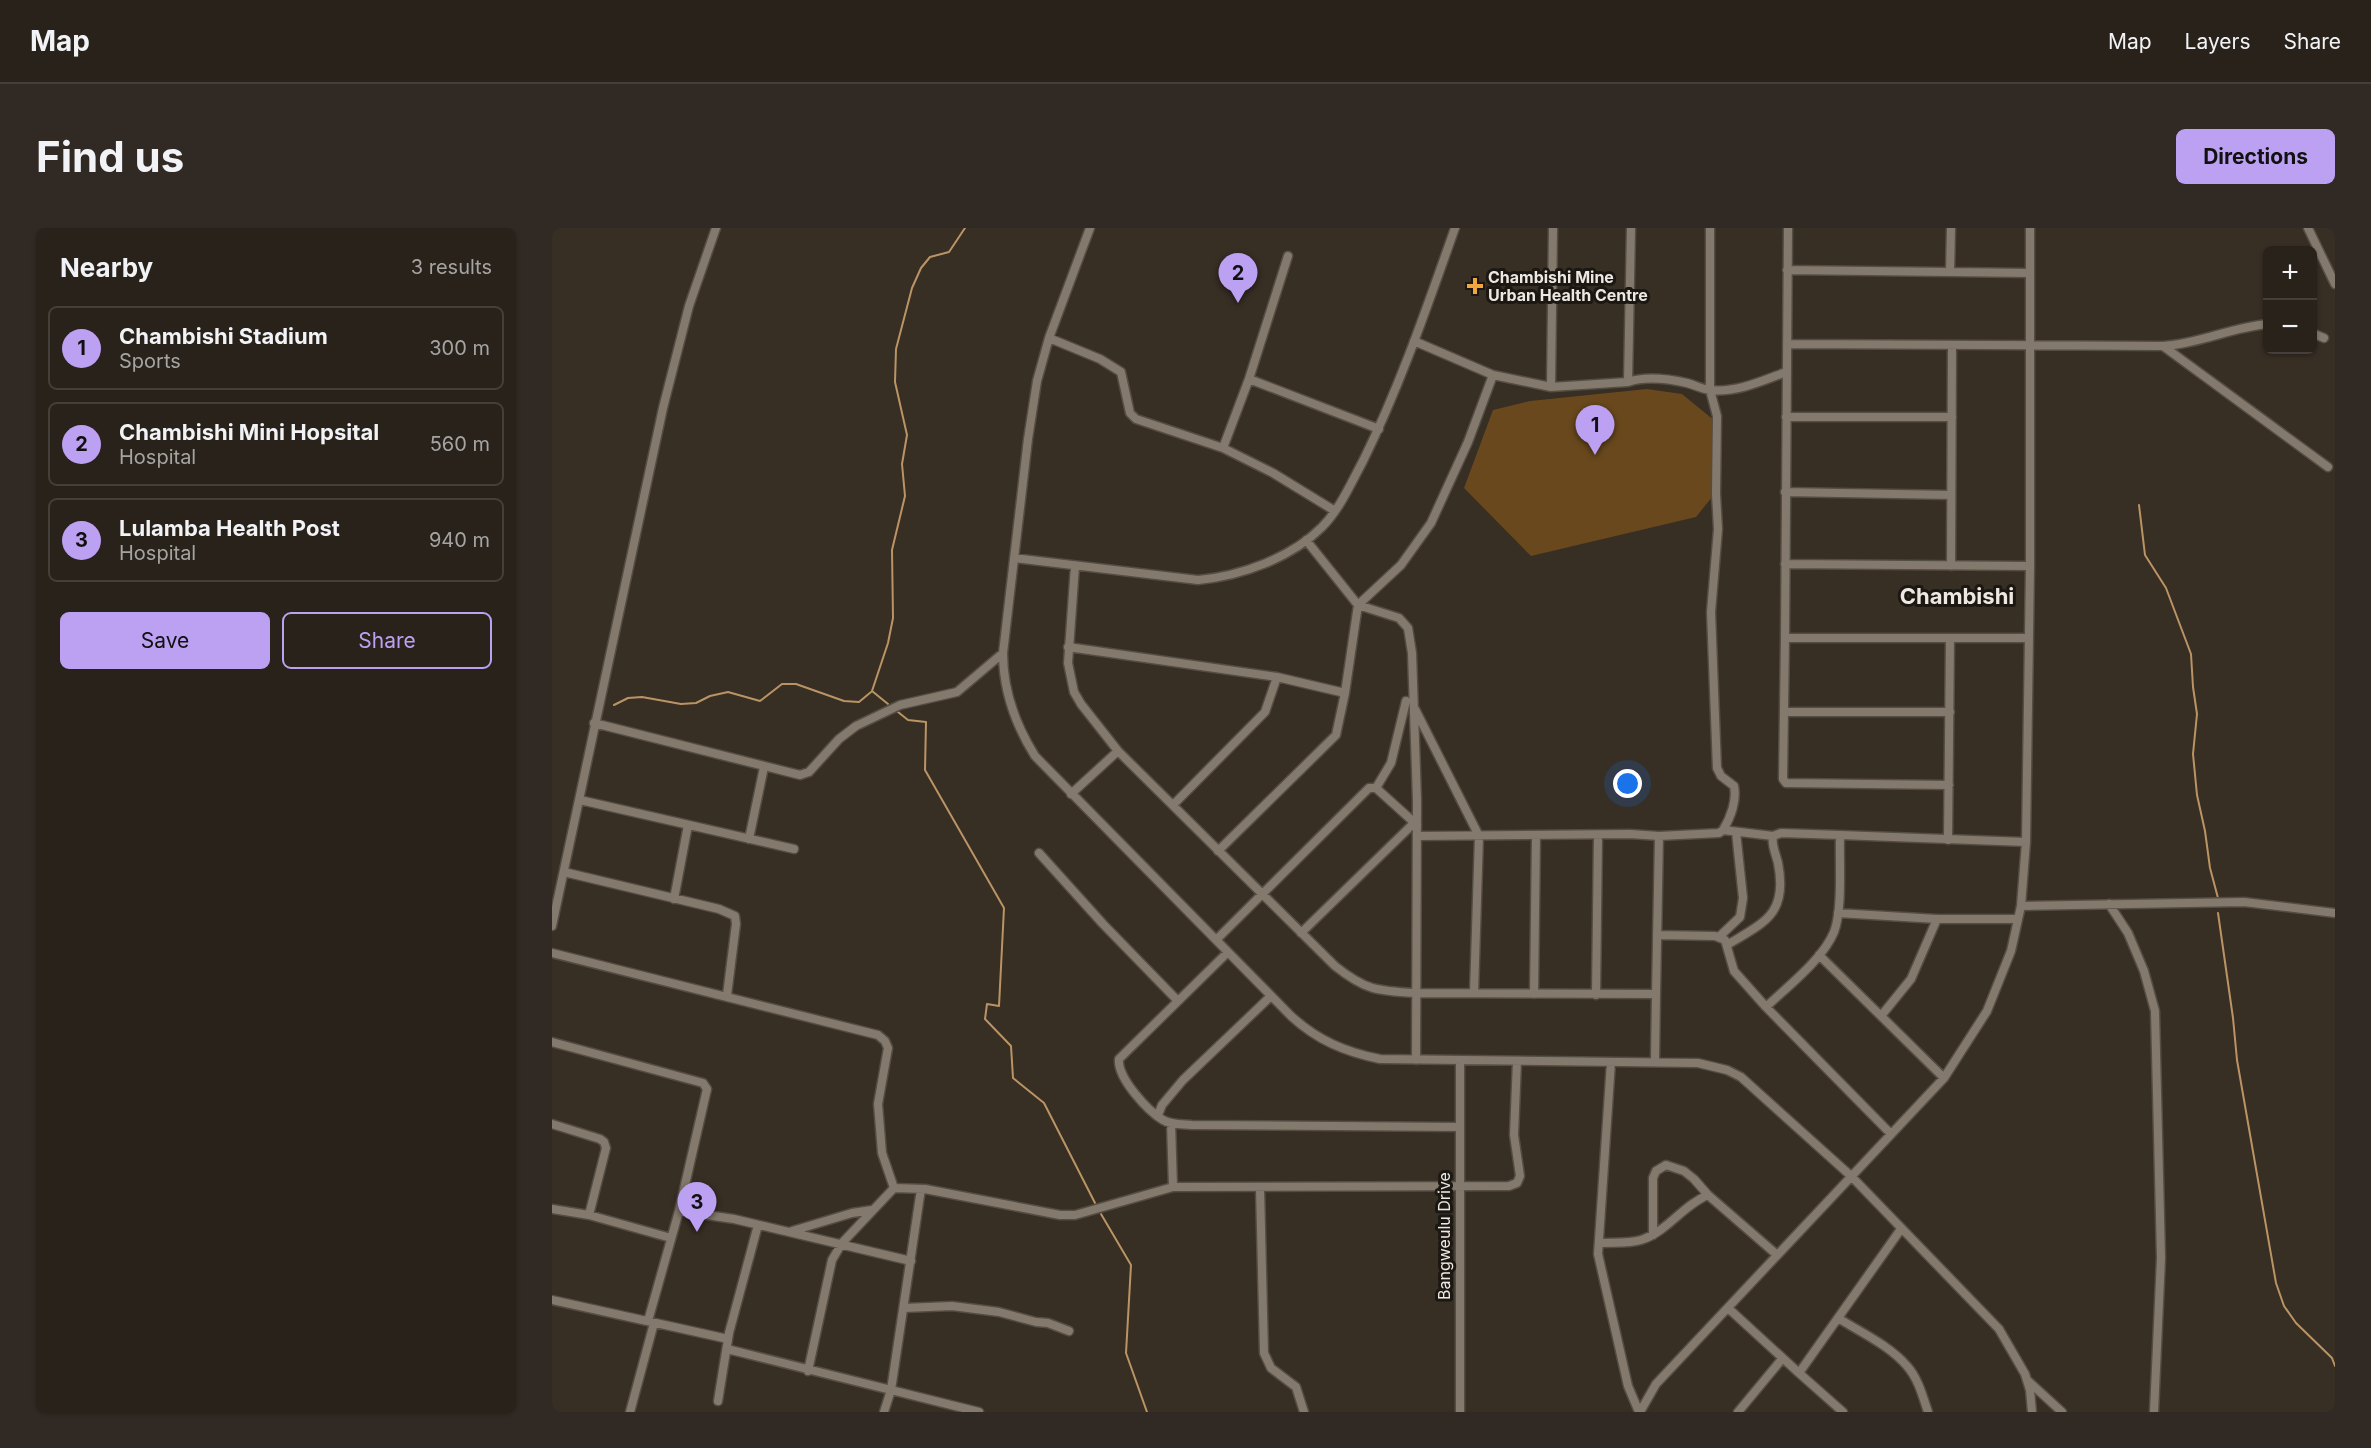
<!DOCTYPE html>
<html lang="en">
<head>
<meta charset="utf-8">
<style>
	:root { --surface:#29221b; --page:#312a24; --text:#f1f3f6; --muted:#a5a4a3; --line:#453f3a; --accent:#bca0f2 }
	body { margin:0; font-family:Inter,sans-serif; background:var(--page); color:var(--text) }
	.controls { position:absolute; right:18px; top:18px; display:grid; overflow:hidden; border-radius:9px; box-shadow:0 2px 4px #0004 }
	.controls button { width:54px; height:54px; display:grid; place-items:center; padding:0; border:0; border-bottom:2px solid var(--line); background:var(--surface); color:var(--text); font:30px sans-serif }
	.you { position:absolute; left:1076px; top:556px; width:21px; height:21px; margin:-15px; border:4px solid #fff; border-radius:50%; background:#1a73e8; box-shadow:0 0 0 9px #1a73e833 }
	.badge { display:grid; place-items:center; width:39px; height:39px; border-radius:50%; background:var(--accent); color:#111; font-size:20px; font-weight:700 }
	.pin { position:absolute; translate:-50% -50px; filter:drop-shadow(0 2px 3px #0008) }
	.pin::after { content:''; position:absolute; top:32px; width:21px; height:18px; background:inherit; clip-path:polygon(0 0,100% 0,50% 100%) }
	.list { margin:0; padding:0; list-style:none }
	h2 { display:flex; justify-content:space-between; align-items:center; height:78px; margin:0; padding:0 24px; font-size:26px }
	h2 small { font-size:20px; font-weight:400; color:var(--muted) }
	.list li { display:grid; grid-template-columns:39px 1fr auto; gap:18px; align-items:center; box-sizing:border-box; height:84px; margin:0 12px 12px; padding:0 12px; border:2px solid var(--line); border-radius:9px }
	.list b { display:block; font-size:22px; white-space:nowrap }
	.list p { margin:0; font-size:20px; white-space:nowrap; color:var(--muted) }
	.list em { font-size:20px; font-style:normal; color:var(--muted) }
	.actions { display:flex; gap:12px; padding:18px 24px }
	.actions a { flex:1; padding:14px 0; border:2px solid var(--accent); border-radius:9px; text-align:center; font-size:21px; color:var(--accent) }
	.actions .main { background:var(--accent); color:#111 }
	.map { position:relative; flex:none; width:1783px; height:1184px; overflow:hidden; border-radius:9px }
	header { display:flex; align-items:center; gap:36px; box-sizing:border-box; height:84px; padding:0 30px; background:var(--surface); border-bottom:2px solid var(--line) }
	header strong { font-size:28px }
	nav { display:flex; gap:33px; margin-inline-start:auto; font-size:21px }
	.intro { display:flex; align-items:center; justify-content:space-between; box-sizing:border-box; height:144px; padding:0 36px }
	h1 { margin:0; font-size:42px }
	.button { padding:15px 27px; border-radius:9px; background:var(--accent); color:#111; font-size:21px; font-weight:700 }
	main { display:flex; gap:36px; padding:0 36px }
	aside { flex:1; background:var(--surface); border-radius:9px; box-shadow:0 2px 4px #0004 }
	.map>svg:first-child { display:block }
</style>
</head>
<body>
<header>
<strong>Map</strong>
<nav><a>Map</a><a>Layers</a><a>Share</a></nav>
</header>
<div class="intro"><h1>Find us</h1><a class="button">Directions</a></div>
<main>
<aside>
<h2>Nearby<small>3 results</small></h2>
<ul class="list">
<li><span class="badge">1</span><div><b>Chambishi Stadium</b><p>Sports</p></div><em>300 m</em></li>
<li><span class="badge">2</span><div><b>Chambishi Mini Hopsital</b><p>Hospital</p></div><em>560 m</em></li>
<li><span class="badge">3</span><div><b>Lulamba Health Post</b><p>Hospital</p></div><em>940 m</em></li>
</ul>
<div class="actions"><a class="main">Save</a><a>Share</a></div>
</aside>
<div class="map">
<svg width="1783" height="1184" viewBox="0 0 1783 1184">
	<rect width="100%" height="100%" fill="#372e24"/>
	<path fill="#69481d" d="M1095,161L1130,166L1163,193L1161,268L1144,289L979,328L912,260L941,182L978,173Z"/>
	<g fill="none" stroke-linecap="round" stroke-linejoin="round">
		<path stroke="#ba9464" stroke-width="2" d="M1587,277L1593,327L1614,360L1639,426L1641,459L1645,486L1641,526L1645,567L1653,603L1658,640L1666,670
			M336,476L320,463L336,415L341,390L340,322L353,268L350,236L355,207L343,154L344,121L360,60L369,40L378,29L397,24L413,0
			M62,477L76,470L90,469L129,476L144,475L158,468L176,464L208,473L230,456H244L292,473L307,474L319,464
			M346,484L356,492L374,494L373,542L452,680L447,778L435,776L433,791L459,818L461,850L492,875L543,975
			M1666,685L1681,790L1685,832L1724,1055L1732,1078L1744,1095L1780,1130L1783,1138
			M549,986L579,1037L574,1125L595,1184"/>
		<defs>
			<path id="minor" d="M538,0L497,110L485,153L476,211L451,425C451,463 463,496 483,528L739,788C765,812 793,824 828,831L1146,835L1175,842L1189,849L1299,948L1447,1101L1473,1146L1478,1162L1480,1184
				M1236,0L1233,410H1477
				M1756,0L1783,56
				M1235,42L1398,44L1399,0
				M1398,44L1477,45
				M1760,105L1772,110
				M497,110L548,131L569,144L578,185L584,191L671,220L721,245L783,283
				M862,113L941,147L999,159L1076,154C1094,148 1117,151 1135,155C1143,157 1150,161 1158,162C1184,165 1210,153 1234,144
				M1235,116L1611,118L1776,239
				M1611,118C1647,116 1680,99 1716,96
				M697,151L827,201
				M1076,154L1079,0
				M999,159L1001,0
				M1234,189H1400
				M671,220L697,151L736,28
				M1233,264L1399,267
				M754,312L806,377L847,390L856,400L860,425L865,572L864,832
				M462,330L646,352C689,348 739,330 770,299C788,281 799,255 811,233C848,158 875,79 903,0
				M1233,336L1478,338
				M523,338L516,435L522,464L529,476L566,523L783,738C813,762 825,763 863,765L1104,766L1103,833
				M1399,338L1400,117
				M1233,410L1231,551L1234,555L1397,557
				M516,419L725,449L793,465
				M863,481L927,608L922,765
				M1232,484H1398
				M42,495L248,547L257,544L287,511L304,498L348,477L405,464L451,425
				M824,560L839,535L854,473
				M824,560L865,597
				M519,566L566,523
				M28,572L242,621
				M621,577L713,484L725,449
				M1171,602L1221,608L1229,605L1288,607
				M865,608L1078,606L1107,608L1104,766
				M1107,608L1167,605L1171,602C1179,589 1185,572 1182,558L1169,548L1165,540L1159,384L1166,301L1164,266L1165,188L1158,162V0
				M197,611L212,539
				M1396,612L1398,410
				M666,623L784,507L793,465L806,377L849,337L879,295L916,214L941,147
				M487,625L551,696L625,772
				M12,644L167,681L183,688L184,696L175,767
				M122,671L136,597
				M1557,676L1576,705L1592,743L1603,783L1609,1030L1602,1184
				M1469,678L1692,674L1783,685
				M1286,685L1385,691H1466
				M1385,691L1359,751L1329,788L1392,850
				M0,698L111,180L137,78L164,0
				M749,705L862,595
				M1105,707L1163,708L1173,712L1182,743L1214,779
				M1168,708L1188,689L1191,670L1184,604
				M664,712L817,560H824
				M1175,717C1213,694 1236,686 1226,635C1224,626 1219,617 1221,608
				M676,724L567,831C565,850 596,883 611,892C619,897 631,896 640,897L908,899
				M0,725L326,807L333,813L336,820L326,876L330,925L342,960
				M1267,727L1329,788
				M982,766L984,608
				M1044,767L1046,607
				M0,814L151,855L155,861L127,983L96,1093
				M1059,834L1046,1026L1076,1158L1087,1184
				M606,887L610,877L631,852L719,768
				M619,895L621,959L957,958L965,955L968,948L962,907L965,833
				M0,896L48,911L52,914L54,920L37,987
				M1339,906L1214,779C1236,758 1271,731 1282,704C1291,681 1287,633 1288,607L1474,614
				M708,960L712,1125L719,1140L744,1159L752,1184
				M0,981L37,987L119,1010
				M127,983L182,991L359,1033
				M240,1003L300,985L320,982
				M1101,1007V950L1104,943L1114,937L1132,943L1142,951L1156,967L1224,1026
				M1047,1015C1060,1014 1076,1016 1089,1012C1115,1004 1131,977 1156,967
				M0,1072L176,1111
				M352,1080L400,1078L447,1084L484,1094L496,1095L517,1103
				M1176,1080L1247,1145
				M1286,1090C1308,1104 1337,1117 1355,1138C1366,1150 1371,1169 1376,1184
				M175,1121L427,1184
				M256,1143L280,1032L290,1015L342,960L373,961L508,987H523L621,959
				M1475,1152L1510,1184
				M166,1173L177,1105L206,997
				M78,1184L102,1095
				M332,1184L339,1162L369,961
				M908,1184V833
				M1088,1184L1104,1156L1392,850L1435,783L1459,723L1469,678L1474,614L1478,338V0
				M1186,1184L1230,1131
				M1291,1184L1247,1145L1349,1001"/>
		</defs>
		<use href="#minor" stroke="#544d44" stroke-width="11"/>
		<use href="#minor" stroke="#84796d" stroke-width="8"/>
	</g>
	<path fill="#f1a640" stroke="#1b1712" stroke-width="2" d="M920 49h6v6h6v6h-6v6h-6v-6h-6v-6h6z"/>
	<g text-anchor="middle" dominant-baseline="central" stroke-width="6" stroke-linejoin="round" paint-order="stroke">
		<g font-size="16" font-weight="bold" fill="#eee8e2" stroke="#1b1712" text-anchor="start">
			<text x="936" y="49">Chambishi Mine<tspan x="936" dy="18">Urban Health Centre</tspan></text>
		</g>
		<g font-size="16" fill="#eee8e2" stroke="#1b1712">
			<text transform="translate(892 1008) rotate(-90)">Bangweulu Drive</text>
		</g>
		<g font-size="22" font-weight="bold" fill="#eee8e2" stroke="#1b1712">
			<text x="1405" y="368">Chambishi</text>
		</g>
	</g>
</svg>
<div class="controls">
<button>+</button>
<button>−</button>
</div>
<div class="you"></div>
<div class="pin badge" style="left:1043px;top:227px">1</div>
<div class="pin badge" style="left:686px;top:75px">2</div>
<div class="pin badge" style="left:145px;top:1004px">3</div>
</div>
</main>
</body>
</html>
